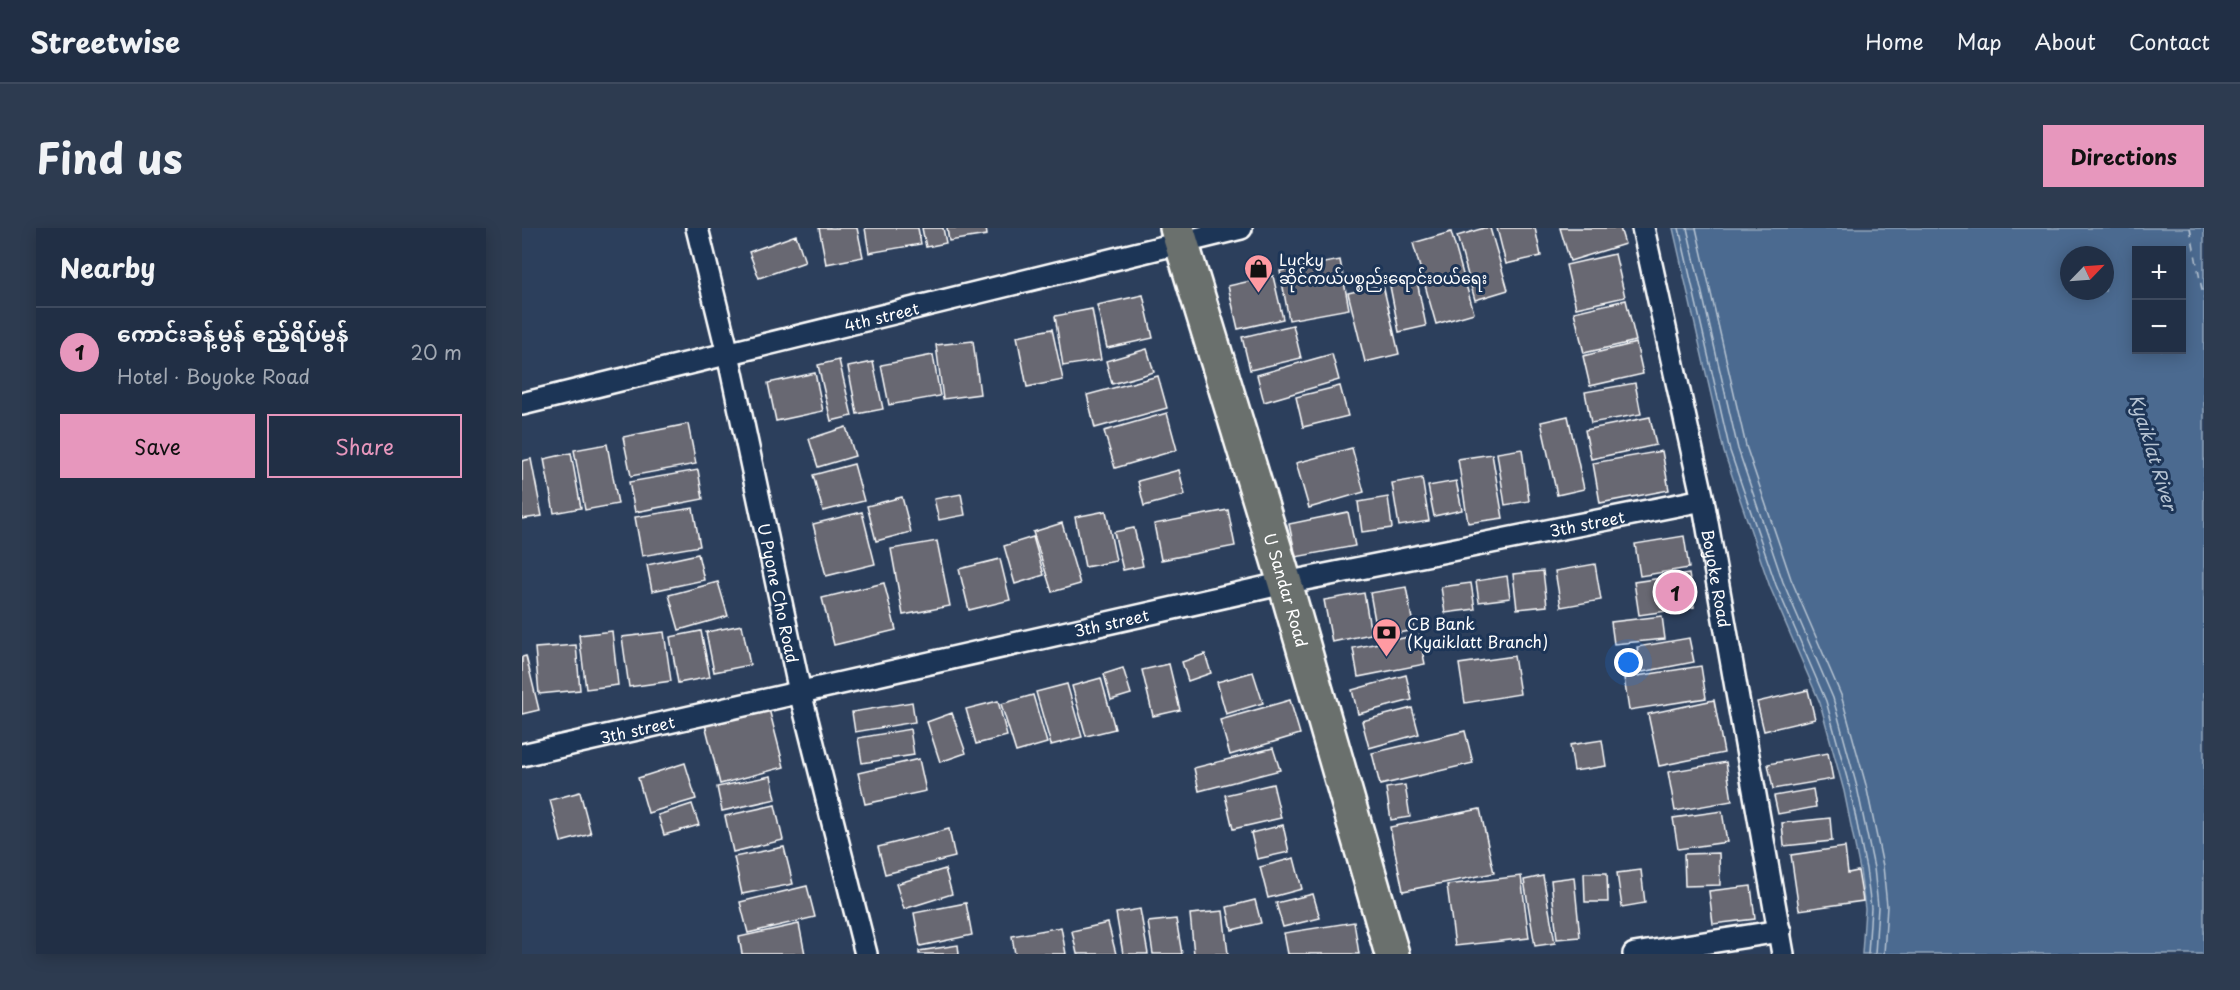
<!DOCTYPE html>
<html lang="en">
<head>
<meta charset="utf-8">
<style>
	:root { --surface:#212f45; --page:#2d3b50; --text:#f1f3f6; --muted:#a2a9b3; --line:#3e4a5e; --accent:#e797bd }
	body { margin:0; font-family:"Playpen Sans","Noto Sans Myanmar",sans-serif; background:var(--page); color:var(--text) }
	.controls { position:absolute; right:18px; top:18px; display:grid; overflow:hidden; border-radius:0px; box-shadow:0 3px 15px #0003 }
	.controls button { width:54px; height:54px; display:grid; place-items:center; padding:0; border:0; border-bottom:2px solid var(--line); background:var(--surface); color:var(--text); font:30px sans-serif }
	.compass { position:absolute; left:1538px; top:18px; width:54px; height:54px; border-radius:50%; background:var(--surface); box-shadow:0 3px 15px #0003; rotate:65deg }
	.you { position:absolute; left:1107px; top:435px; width:21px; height:21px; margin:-15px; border:4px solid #fff; border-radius:50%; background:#1a73e8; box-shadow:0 0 0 9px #1a73e833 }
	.badge { display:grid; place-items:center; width:39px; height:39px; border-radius:50%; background:var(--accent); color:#111; font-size:20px; font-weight:700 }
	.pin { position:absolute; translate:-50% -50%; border:3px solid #fff; box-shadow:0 2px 6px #0006 }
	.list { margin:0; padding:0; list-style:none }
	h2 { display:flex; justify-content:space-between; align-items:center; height:78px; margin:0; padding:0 24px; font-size:26px }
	h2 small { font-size:20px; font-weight:400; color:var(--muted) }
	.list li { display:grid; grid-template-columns:39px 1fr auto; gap:18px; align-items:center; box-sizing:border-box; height:90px; padding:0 24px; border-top:2px solid var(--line) }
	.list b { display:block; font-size:22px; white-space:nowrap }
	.list p { margin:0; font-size:20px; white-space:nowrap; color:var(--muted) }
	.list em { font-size:20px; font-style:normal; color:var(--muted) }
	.actions { display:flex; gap:12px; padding:18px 24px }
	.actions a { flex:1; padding:14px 0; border:2px solid var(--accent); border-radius:0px; text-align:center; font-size:21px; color:var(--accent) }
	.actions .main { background:var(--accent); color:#111 }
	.map { position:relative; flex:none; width:1682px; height:726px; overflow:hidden; border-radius:0px }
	header { display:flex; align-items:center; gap:36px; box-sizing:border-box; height:84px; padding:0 30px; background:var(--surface); border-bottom:2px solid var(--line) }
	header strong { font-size:28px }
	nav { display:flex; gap:33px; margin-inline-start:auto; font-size:21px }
	.intro { display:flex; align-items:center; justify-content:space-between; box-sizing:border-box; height:144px; padding:0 36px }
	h1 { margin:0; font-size:42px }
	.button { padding:15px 27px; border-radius:0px; background:var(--accent); color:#111; font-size:21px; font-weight:700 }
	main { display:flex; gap:36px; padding:0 36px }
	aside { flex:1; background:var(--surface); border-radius:0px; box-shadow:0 3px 15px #0003 }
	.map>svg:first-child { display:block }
</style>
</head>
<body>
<header>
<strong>Streetwise</strong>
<nav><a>Home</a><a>Map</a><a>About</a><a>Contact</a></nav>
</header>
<div class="intro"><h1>Find us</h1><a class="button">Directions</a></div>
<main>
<aside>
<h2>Nearby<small></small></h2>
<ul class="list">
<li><span class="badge">1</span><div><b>ကောင်းခန့်မွန် ဧည့်ရိပ်မွန်</b><p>Hotel · Boyoke Road</p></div><em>20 m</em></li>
</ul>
<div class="actions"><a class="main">Save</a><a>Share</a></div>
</aside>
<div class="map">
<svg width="1682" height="726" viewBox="0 0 1682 726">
	<rect width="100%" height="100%" fill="#2c3f5c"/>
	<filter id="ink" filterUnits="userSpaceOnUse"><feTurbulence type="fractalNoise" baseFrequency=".0167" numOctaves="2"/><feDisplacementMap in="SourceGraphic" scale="12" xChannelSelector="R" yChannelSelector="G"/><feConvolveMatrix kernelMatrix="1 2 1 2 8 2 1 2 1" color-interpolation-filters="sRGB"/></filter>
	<g filter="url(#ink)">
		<path fill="#4b6b90" stroke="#93a6bc" stroke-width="1.5" fill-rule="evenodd" d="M1151,0H1682V726H1340L1343,681L1338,642L1322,563L1298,475L1248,359L1202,224ZM1614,22H1660V122H1614ZM1547,27H1583V63H1547Z"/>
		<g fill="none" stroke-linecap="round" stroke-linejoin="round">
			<path stroke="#b7c4d3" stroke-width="1.5" d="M1157,0L1208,223L1254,357L1304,473L1328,561L1344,641L1349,680L1346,726
				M1165,0L1216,221L1261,354L1311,470L1335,559L1352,640L1356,679L1353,726
				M1174,0L1224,218L1269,351L1319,467L1344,557L1361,638L1365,678L1362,726"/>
			<path stroke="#b7c4d3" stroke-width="1.5" stroke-dasharray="8 6" stroke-linecap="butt" d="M1668,0L1682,72"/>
		</g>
		<path fill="#686772" stroke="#fff" stroke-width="1.5" d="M297,0H335L341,29L304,36Z
			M343,0H396L399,16L347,25Z
			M400,0H421L424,15L404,19Z
			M425,0H464L465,7L427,13Z
			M962,0H968L986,62L953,72L935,8Z
			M975,0H1013L1019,28L984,36Z
			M1038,0H1098L1103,16L1048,33Z
			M929,4L952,85L914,96L891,15Z
			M274,7L283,34L237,50L227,24Z
			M1093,26L1103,69L1054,80L1044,37Z
			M818,32L827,81L767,92L758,43Z
			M751,48L761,91L716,101L706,58Z
			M895,53L904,98L877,104L868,58Z
			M861,57L877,126L843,134L826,65Z
			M621,67L631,110L585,120L575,77Z
			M1104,72L1114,113L1062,125L1052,84Z
			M570,81L579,132L541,138L533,88Z
			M771,97L779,130L728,142L720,109Z
			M530,101L541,152L505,159L495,108Z
			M451,113L458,166L421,171L414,117Z
			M1114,115L1121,146L1068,158L1061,128Z
			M625,121L632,144L590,156L584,133Z
			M810,126L817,152L742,174L735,147Z
			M411,127L418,168L367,177L359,137Z
			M317,132L330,188L309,193L296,137Z
			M351,134L361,181L335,186L326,139Z
			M293,145L301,183L254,193L246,155Z
			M636,148L645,180L573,200L565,167Z
			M1113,155L1119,186L1069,195L1063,164Z
			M818,158L826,188L781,199L774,169Z
			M645,185L655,222L593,240L582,203Z
			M1046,188L1062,261L1035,267L1019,194Z
			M1128,189L1134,217L1069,231L1063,202Z
			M166,196L174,236L109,248L101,209Z
			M324,199L333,228L296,239L287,211Z
			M85,216L96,276L63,282L52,222Z
			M830,220L842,264L787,280L774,235Z
			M1000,221L1007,273L983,277L975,225Z
			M1140,223L1147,262L1078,275L1071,235Z
			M49,225L59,280L32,285L22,231Z
			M970,226L981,290L946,295L936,231Z
			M9,231L20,288L0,291V233Z
			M332,236L342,273L301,283L291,247Z
			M176,242L181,271L113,284L107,254Z
			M657,242L663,267L622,278L616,253Z
			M900,250L907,293L877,298L870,255Z
			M934,253L940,282L912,288L906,258Z
			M439,266L443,287L417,292L412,271Z
			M380,269L389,304L354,313L345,278Z
			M866,269L870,300L840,304L836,274Z
			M171,280L178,318L120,328L113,289Z
			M706,282L713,318L639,332L632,296Z
			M584,283L594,333L563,339L553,289Z
			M340,284L353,336L304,348L291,296Z
			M826,284L833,318L774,329L767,296Z
			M540,295L558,356L530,364L511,304Z
			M612,300L621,338L601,342L592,304Z
			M1162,308L1167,340L1118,348L1113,316Z
			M511,309L522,347L493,356L482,318Z
			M415,313L428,378L381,387L369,321Z
			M176,326L182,352L130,363L125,337Z
			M478,331L488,372L447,382L437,341Z
			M1073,336L1079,372L1039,379L1033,343Z
			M1021,343L1025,378L995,381L991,346Z
			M1167,346L1172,379L1117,387L1112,354Z
			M985,348L988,370L957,374L954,353Z
			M196,354L206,388L157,402L147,367Z
			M362,355L374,402L312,417L300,370Z
			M949,355L953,381L923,385L919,359Z
			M884,359L892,402L856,409L848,365Z
			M842,365L849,406L810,414L802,372Z
			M1140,388L1143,411L1092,416L1089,394Z
			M220,397L228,437L192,444L184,404Z
			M90,403L96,457L64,461L57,407Z
			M179,403L188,449L156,455L148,409Z
			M142,404L149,453L107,459L100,409Z
			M897,407L903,436L836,449L831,420Z
			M1167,410L1172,434L1120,444L1115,419Z
			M54,417L58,462L17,466L13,420Z
			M683,426L689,445L666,453L660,434Z
			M4,428L17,482L0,486V429Z
			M992,428L998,466L943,475L937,436Z
			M647,436L658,482L631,488L620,442Z
			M1179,438L1184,470L1107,482L1102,450Z
			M601,440L609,466L589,472L582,446Z
			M731,444L741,475L704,486L695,454Z
			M884,447L890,472L836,486L830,462Z
			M579,450L593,501L564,508L550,458Z
			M545,456L560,509L529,517L514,464Z
			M1286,462L1293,491L1242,503L1235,474Z
			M511,467L525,515L494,524L479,476Z
			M768,472L778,506L708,527L698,492Z
			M1192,472L1202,525L1137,538L1126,486Z
			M476,473L485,508L454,516L444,481Z
			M390,474L393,494L333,504L330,484Z
			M890,480L897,506L847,520L840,493Z
			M247,481L262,539L198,556L183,496Z
			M430,485L444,525L418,534L405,494Z
			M388,501L392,527L340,535L336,510Z
			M943,503L951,535L858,557L850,525Z
			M1080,512L1084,538L1052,543L1048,517Z
			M751,520L758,542L677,563L672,540Z
			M1306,525L1311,551L1251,561L1246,536Z
			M397,531L404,563L343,576L336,545Z
			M1204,534L1210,573L1153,583L1146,544Z
			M163,535L174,571L126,585L116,550Z
			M249,548L254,571L200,583L195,559Z
			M751,556L759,590L711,601L703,567Z
			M883,557L888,589L869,592L864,560Z
			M1291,561L1294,579L1256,586L1252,568Z
			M58,564L69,606L39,614L28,572Z
			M170,576L177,597L142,607L136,587Z
			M253,577L261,612L211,624L203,588Z
			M958,581L972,645L881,663L868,599Z
			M1200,583L1205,614L1156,621L1151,590Z
			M1308,590L1310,613L1262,618L1260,595Z
			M761,597L767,624L735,631L729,605Z
			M427,601L433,629L363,646L356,619Z
			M262,619L271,656L220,666L212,629Z
			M1323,619L1326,645L1336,643L1341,673L1277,682L1269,627Z
			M1197,625L1198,657L1163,658L1162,626Z
			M772,630L780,661L746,670L738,639Z
			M423,641L430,666L382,681L374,656Z
			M1119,642L1123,675L1100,679L1095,645Z
			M1062,645H1085L1086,674H1063Z
			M999,648L1007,710L933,718L925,657Z
			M1021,648L1033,715L1013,718L1002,652Z
			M1052,649L1058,709L1035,711L1029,652Z
			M285,658L293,689L226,705L218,674Z
			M1229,658L1233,691L1191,696L1187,663Z
			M791,666L798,690L761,699L754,675Z
			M733,672L739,695L710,702L705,679Z
			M444,675L450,707L398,718L392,685Z
			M618,681L626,726H601L594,685Z
			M701,683L706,726H672L668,686Z
			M654,691L660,726H631L626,694Z
			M832,694L837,726H766L762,705Z
			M586,695L594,726H555L550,703Z
			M277,696L283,726H220L217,709Z
			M539,699L544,726H493L490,708Z
			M436,717L437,726H397V723Z"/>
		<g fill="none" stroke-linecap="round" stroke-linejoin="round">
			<defs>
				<g id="minor">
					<path id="s1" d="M175,0L206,126L278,464L344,726"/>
					<path id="s2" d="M1121,0L1181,272L1261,726"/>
					<path id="s3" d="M0,176L719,0"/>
					<path id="s4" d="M0,527L763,355L1181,272"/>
					<path d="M1112,726L1258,703"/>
				</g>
				<g id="primary">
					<path id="s5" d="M655,0L763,355L870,726"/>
				</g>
			</defs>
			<use href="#minor" stroke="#fff" stroke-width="26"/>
			<use href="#primary" stroke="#fff" stroke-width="38"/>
			<use href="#minor" stroke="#1d3557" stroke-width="21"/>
			<use href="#primary" stroke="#6a706d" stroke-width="33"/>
		</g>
	</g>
	<defs>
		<symbol id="shop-pin" viewBox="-11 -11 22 30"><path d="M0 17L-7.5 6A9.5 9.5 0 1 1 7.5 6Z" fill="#ff9aa2" stroke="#1d3557"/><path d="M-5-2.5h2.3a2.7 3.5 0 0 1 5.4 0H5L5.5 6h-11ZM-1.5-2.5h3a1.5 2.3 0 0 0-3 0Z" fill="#111"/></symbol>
		<symbol id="bank-pin" viewBox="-11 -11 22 30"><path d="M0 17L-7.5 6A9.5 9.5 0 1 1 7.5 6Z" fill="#ff9aa2" stroke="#1d3557"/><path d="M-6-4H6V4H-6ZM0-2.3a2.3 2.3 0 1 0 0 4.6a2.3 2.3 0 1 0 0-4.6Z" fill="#111"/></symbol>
	</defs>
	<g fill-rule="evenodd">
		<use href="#shop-pin" x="720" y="24" width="33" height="45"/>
		<use href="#bank-pin" x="848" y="388" width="33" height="45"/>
	</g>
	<g text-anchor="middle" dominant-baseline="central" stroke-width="6" stroke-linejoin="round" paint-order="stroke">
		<g font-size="16" fill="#fff" stroke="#1d3557" text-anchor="start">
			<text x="757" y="31">Lucky<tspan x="757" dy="18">ဆိုင်ကယ်ပစ္စည်းရောင်း၀ယ်ရေး</tspan></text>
			<text x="885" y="395">CB Bank<tspan x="885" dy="18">(Kyaiklatt Branch)</tspan></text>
		</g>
		<g font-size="16" fill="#fff" stroke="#1d3557">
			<text stroke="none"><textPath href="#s3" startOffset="370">4th street</textPath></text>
			<text stroke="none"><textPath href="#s4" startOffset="1090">3th street</textPath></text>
			<text stroke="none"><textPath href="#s2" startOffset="358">Boyoke Road</textPath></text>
			<text stroke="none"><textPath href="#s5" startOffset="378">U Sandar Road</textPath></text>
			<text stroke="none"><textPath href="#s1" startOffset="374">U Pyone Cho Road</textPath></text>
			<text stroke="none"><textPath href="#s4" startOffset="604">3th street</textPath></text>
			<text stroke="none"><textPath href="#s4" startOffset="118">3th street</textPath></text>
		</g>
		<g font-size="18" font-style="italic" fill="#b7c4d3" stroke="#1d3557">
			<text transform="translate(1632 224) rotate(73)">Kyaiklat River</text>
		</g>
	</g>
</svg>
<div class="controls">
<button>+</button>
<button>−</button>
</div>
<svg class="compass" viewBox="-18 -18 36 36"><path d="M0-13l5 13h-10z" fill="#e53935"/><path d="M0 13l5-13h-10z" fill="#a2a9b3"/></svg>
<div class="you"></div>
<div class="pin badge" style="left:1153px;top:364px">1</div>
</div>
</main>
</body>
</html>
